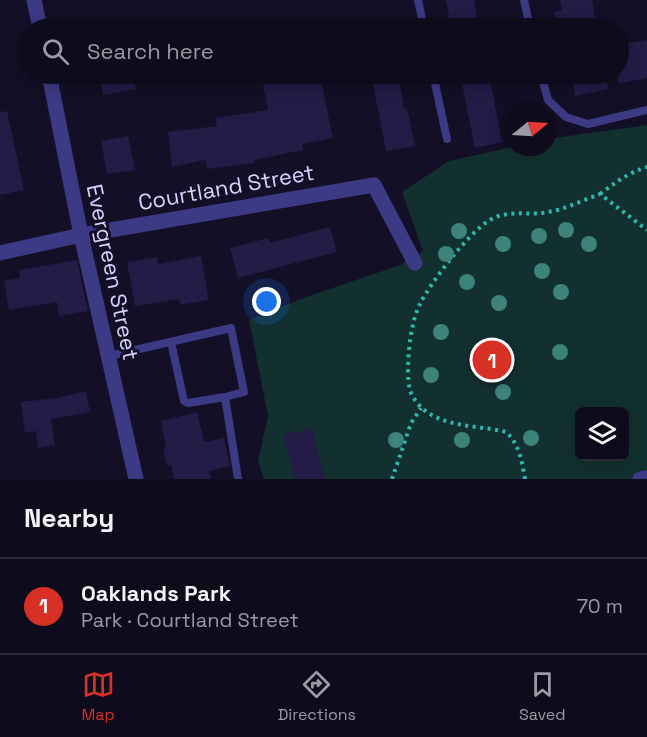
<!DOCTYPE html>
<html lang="en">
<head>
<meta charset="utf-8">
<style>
	:root { --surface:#0e0b1c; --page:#1c1929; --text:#f1f3f6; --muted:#9b9ba3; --line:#2e2b3b; --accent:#d93025 }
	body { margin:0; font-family:"Space Grotesk",sans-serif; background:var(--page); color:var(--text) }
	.controls { position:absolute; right:18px; bottom:18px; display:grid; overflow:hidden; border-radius:9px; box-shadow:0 3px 15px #0003 }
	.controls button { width:54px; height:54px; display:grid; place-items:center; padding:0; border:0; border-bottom:2px solid var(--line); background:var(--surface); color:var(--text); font:30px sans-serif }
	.compass { position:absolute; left:503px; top:102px; width:54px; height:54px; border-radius:50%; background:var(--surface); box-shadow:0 3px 15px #0003; rotate:72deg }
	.you { position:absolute; left:267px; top:302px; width:21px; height:21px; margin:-15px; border:4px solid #fff; border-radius:50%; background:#1a73e8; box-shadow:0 0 0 9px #1a73e833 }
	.badge { display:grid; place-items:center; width:39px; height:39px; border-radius:50%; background:var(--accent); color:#fff; font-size:20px; font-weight:700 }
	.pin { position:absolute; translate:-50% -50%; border:3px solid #fff; box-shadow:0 2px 6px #0006 }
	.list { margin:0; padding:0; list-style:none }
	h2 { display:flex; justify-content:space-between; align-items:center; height:78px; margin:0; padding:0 24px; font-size:26px }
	h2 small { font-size:20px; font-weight:400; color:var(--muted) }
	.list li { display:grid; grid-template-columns:39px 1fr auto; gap:18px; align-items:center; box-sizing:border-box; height:96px; padding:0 24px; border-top:2px solid var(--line) }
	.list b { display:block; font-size:22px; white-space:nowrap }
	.list p { margin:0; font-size:20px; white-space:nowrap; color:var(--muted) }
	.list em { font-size:20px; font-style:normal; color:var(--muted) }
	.icon { flex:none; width:33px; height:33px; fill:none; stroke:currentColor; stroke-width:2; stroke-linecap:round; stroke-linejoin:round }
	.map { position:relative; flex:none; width:647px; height:479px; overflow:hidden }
	.search { position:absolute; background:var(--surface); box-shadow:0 3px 15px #0003; left:18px; right:18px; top:18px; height:66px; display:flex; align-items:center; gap:15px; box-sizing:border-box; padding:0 21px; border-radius:33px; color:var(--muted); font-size:22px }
	.sheet { height:174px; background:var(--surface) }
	nav { display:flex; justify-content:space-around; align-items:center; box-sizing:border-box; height:84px; border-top:2px solid var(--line); background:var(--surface); font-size:16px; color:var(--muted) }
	nav a { display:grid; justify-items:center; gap:3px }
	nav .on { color:var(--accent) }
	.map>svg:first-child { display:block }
</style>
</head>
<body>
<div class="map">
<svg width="647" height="479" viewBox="0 0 647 479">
	<rect width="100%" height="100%" fill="#130f26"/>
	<path fill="#12302f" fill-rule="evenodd" d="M647,125V479H264L258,461L268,416L249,320L306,297L400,265L423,251L402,192L449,161L512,147H548V139ZM580,412H624V456H580Z"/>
	<path fill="#241b47" d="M446,0H474L479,28H451Z
		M560,0H592L596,22L557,28L554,12L562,10Z
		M647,40V78L618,84V45Z
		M99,74H133L136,89L103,95Z
		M261,74H303L306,84L321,81L333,138L302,144L303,150L254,160V163L208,169L205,160L172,167L168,132L217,126L215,118L268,110Z
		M371,74H398L404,109L407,108L415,146L386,151Z
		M460,74H489L502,142L475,148Z
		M572,74H606L608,89L575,96Z
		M7,111L24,190L0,195V112Z
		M128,136L135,170L107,174L101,141Z
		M330,227L337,252L238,278L230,248L268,238L270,243Z
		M201,256L209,300L180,305L179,299L135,306L127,262L157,257L158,264Z
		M77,260L88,311L59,316L57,302L9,310L4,281L20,278L19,270Z
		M86,391L90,412L51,419L55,445L38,448L36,431L25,433L21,402L57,398Z
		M197,412L204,442L224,438L230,466L209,471L211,479H174L171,465L167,466L163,449H166L161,421Z
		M312,428L325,479H295L283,435Z"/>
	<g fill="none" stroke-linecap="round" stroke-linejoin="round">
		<path stroke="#2fb8b0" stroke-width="4" stroke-dasharray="3 4.5" stroke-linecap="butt" d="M600,194C615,183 629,172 647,167
			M392,479L411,423L421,408
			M525,479C522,462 519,443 506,432C478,425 446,428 423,409C418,405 412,397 410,390C405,370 410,322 420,304C431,282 468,233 490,220C508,209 529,216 548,212C566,209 583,200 600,194L647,230"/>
		<path stroke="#3d3a85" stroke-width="8" d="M418,0L424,28
			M524,0L530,28
			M433,74L447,139
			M541,74L548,100L566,117L588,124L647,110
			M171,342L184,401L188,403L225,397
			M109,356L231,328L244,392L225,397L238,479"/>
		<path stroke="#3d3a85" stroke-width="15" d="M34,0L40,28
			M49,74L81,235L136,479
			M0,253L81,235L374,185L415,263
			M640,479L647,478"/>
	</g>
	<g fill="#3d827b">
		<circle cx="566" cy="230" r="8"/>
		<circle cx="459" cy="231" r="8"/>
		<circle cx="539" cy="236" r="8"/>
		<circle cx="503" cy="244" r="8"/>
		<circle cx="589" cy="244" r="8"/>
		<circle cx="446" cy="254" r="8"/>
		<circle cx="542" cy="271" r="8"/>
		<circle cx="467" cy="282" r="8"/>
		<circle cx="561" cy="292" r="8"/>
		<circle cx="499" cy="303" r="8"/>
		<circle cx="441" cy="332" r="8"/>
		<circle cx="560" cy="352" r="8"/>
		<circle cx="431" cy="375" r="8"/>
		<circle cx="503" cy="392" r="8"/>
		<circle cx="531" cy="438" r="8"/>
		<circle cx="396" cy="440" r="8"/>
		<circle cx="462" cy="440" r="8"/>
	</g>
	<g text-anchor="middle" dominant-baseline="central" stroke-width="6" stroke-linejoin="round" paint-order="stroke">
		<g font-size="22" fill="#d9d4ff" stroke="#130f26">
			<text transform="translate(226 187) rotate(-10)">Courtland Street</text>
			<text transform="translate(113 272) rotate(78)">Evergreen Street</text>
		</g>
	</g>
</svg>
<div class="controls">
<button><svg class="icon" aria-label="layers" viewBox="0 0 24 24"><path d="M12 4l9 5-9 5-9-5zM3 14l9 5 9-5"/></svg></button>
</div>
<svg class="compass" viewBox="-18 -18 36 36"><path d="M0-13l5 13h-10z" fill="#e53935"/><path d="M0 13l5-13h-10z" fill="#9b9ba3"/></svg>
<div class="you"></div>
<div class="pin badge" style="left:492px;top:360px">1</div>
<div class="search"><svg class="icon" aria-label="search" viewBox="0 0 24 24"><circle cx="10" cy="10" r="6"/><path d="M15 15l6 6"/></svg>Search here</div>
</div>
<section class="sheet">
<h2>Nearby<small></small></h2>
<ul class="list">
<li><span class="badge">1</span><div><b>Oaklands Park</b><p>Park · Courtland Street</p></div><em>70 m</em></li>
</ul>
</section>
<nav>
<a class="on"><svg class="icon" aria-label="map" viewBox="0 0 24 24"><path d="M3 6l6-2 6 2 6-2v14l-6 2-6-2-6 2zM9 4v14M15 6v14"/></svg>Map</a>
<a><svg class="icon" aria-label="directions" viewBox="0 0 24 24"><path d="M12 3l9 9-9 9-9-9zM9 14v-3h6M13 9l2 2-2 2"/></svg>Directions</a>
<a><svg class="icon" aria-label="saved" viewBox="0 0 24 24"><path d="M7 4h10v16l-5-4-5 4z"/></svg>Saved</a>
</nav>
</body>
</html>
